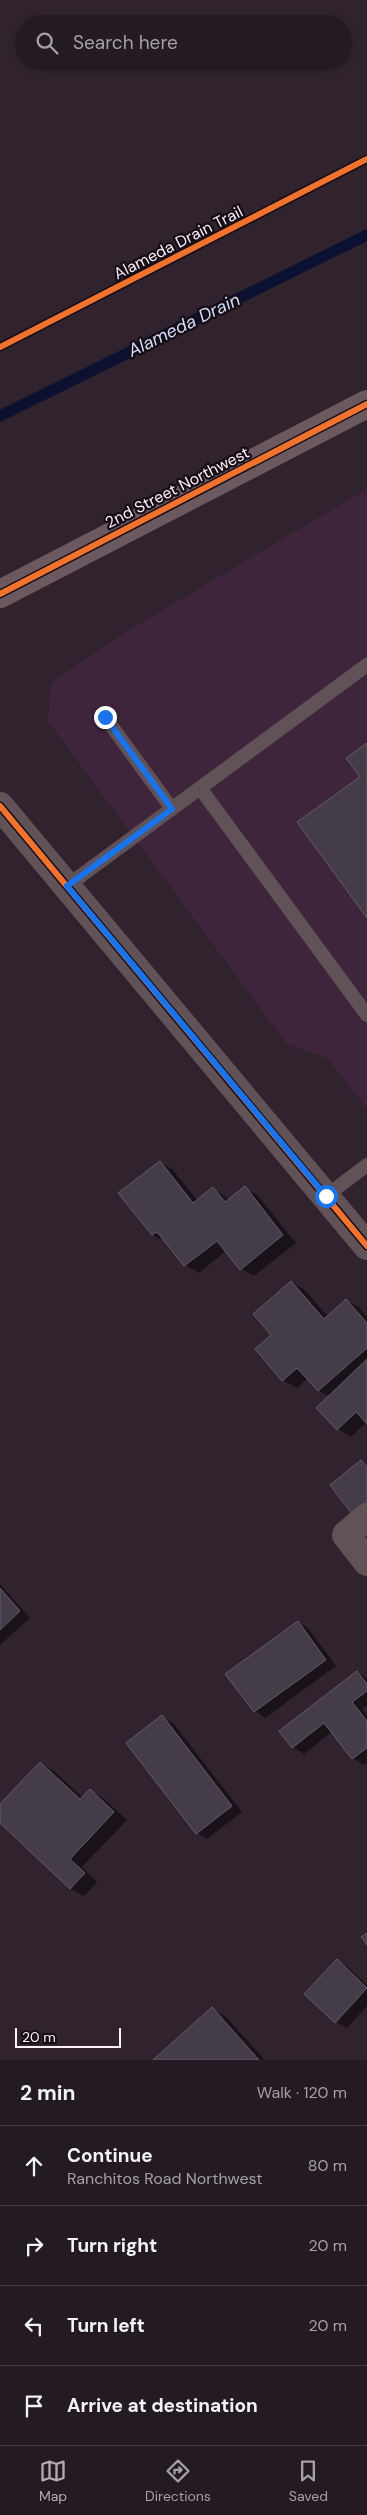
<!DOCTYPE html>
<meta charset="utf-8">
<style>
:root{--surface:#241a22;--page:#30272f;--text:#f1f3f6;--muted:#a3a1a5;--line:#413840;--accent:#b5a9b3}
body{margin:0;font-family:"DM Sans",sans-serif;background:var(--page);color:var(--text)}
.scale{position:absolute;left:15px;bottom:12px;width:106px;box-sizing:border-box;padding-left:5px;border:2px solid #fdf1fb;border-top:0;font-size:14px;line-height:18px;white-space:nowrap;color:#fdf1fb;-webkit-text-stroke:4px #160c15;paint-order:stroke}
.stop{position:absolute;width:15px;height:15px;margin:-11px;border:4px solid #1a73e8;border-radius:50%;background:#fff}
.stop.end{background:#1a73e8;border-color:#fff;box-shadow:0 1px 5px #0008}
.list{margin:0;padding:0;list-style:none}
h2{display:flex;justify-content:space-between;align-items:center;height:65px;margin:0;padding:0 20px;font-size:21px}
h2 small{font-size:16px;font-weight:400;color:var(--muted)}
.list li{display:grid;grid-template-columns:32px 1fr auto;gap:15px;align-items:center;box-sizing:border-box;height:80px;padding:0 20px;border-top:1px solid var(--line)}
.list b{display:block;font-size:19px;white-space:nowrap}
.list p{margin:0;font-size:16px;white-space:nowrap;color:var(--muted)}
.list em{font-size:16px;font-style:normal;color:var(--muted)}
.icon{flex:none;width:28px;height:28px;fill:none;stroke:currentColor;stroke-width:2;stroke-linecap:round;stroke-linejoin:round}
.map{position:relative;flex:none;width:367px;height:2060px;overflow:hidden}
.search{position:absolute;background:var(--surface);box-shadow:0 2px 8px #0003;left:15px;right:15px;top:15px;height:55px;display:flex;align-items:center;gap:12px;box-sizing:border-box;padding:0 18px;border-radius:28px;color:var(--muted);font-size:19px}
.sheet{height:385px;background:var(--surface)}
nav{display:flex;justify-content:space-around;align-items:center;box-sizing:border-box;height:70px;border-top:1px solid var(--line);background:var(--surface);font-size:14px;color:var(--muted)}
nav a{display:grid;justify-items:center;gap:2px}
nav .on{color:var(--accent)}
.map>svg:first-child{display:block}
.built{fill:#3f253b}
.shadow{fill:#0007}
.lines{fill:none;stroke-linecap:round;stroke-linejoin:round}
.stream{stroke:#0c1131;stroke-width:11}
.building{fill:#443c48;stroke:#645c67}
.service{stroke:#605257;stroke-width:14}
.minor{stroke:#605257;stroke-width:28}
.tertiary{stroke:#605257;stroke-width:28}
.primary{stroke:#6b595f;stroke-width:28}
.cycleway-casing{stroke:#160c15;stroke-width:9}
.cycleway{stroke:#ef722f;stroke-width:6}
.route{stroke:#1a73e8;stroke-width:6}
.labels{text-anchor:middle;stroke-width:4.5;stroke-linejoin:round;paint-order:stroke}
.street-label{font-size:16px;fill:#fdf1fb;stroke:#160c15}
.water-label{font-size:18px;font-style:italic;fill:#d3dcf8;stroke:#160c15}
</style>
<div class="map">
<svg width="367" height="2060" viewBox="0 0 367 2060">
<rect width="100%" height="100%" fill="#30232e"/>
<path class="built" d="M 367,489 L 367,1109 L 328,1059 L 286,1043 L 48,721 L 51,683 L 119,636 Z"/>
<path class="shadow" d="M 160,1162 L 173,1170 L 198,1201 L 213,1188 L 230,1200 L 245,1188 L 258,1196 L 296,1243 L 254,1276 L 241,1269 L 226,1251 L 199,1273 L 185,1265 L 167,1243 L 153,1235 L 120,1193 Z
M 292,1282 L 305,1290 L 328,1317 L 347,1301 L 360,1308 L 367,1317 L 367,1422 L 351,1437 L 338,1429 L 330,1397 L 318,1390 L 308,1378 L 297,1388 L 283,1380 L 273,1335 Z
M 0,1584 L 30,1618 L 0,1645 Z
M 298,1622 L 309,1629 L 336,1666 L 265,1718 L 255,1711 Z
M 357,1672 L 367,1678 L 367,1705 L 362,1709 L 367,1715 L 367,1762 L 364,1765 L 353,1758 L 332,1732 L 304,1754 L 293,1747 Z
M 163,1717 L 173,1723 L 242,1812 L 207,1839 L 197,1833 Z
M 40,1763 L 54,1771 L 83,1798 L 90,1790 L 103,1798 L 127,1820 L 82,1867 L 97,1882 L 84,1896 L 70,1888 L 0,1822 L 0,1806 Z
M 337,1960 L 348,1967 L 367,1985 L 367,2006 L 347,2028 L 336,2022 Z
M 212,2009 L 226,2017 L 265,2060 L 155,2060 Z"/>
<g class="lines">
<path class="stream" d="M 0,416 L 367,235"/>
</g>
<path class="building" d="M 367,743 L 367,918 L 297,822 L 360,777 L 346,758 Z
M 160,1161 L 193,1203 L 213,1187 L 225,1202 L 245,1186 L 283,1235 L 240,1270 L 217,1241 L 184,1266 L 157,1232 L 152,1235 L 118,1193 Z
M 291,1281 L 324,1319 L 346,1299 L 367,1323 L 367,1348 L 318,1391 L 297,1368 L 282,1381 L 255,1349 L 271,1335 L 253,1314 Z
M 367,1359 L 367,1424 L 356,1412 L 337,1430 L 316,1408 Z
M 361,1460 L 367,1467 L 367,1502 L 352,1514 L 330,1485 Z
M 0,1588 L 20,1611 L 0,1630 Z
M 298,1621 L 326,1660 L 254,1712 L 225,1674 Z
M 357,1671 L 367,1684 L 367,1691 L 352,1702 L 367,1721 L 367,1748 L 352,1759 L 324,1723 L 292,1748 L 279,1731 Z
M 162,1715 L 232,1806 L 196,1834 L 126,1743 Z
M 40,1762 L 80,1799 L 90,1789 L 114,1812 L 70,1859 L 85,1873 L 70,1889 L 0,1823 L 0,1804 Z
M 367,1933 L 367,1945 L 361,1937 Z
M 337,1959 L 367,1988 L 335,2023 L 304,1994 Z
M 212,2007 L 259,2060 L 153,2060 Z"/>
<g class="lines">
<path class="service" d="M 105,717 L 172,809
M 200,788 L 367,1015
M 67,886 L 367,665
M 326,1196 L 367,1165"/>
<path class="minor" d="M 367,1517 L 346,1535 L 367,1562"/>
<path class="tertiary" d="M 0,806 L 367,1246"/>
<path class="primary" d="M 0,594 L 367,404"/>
<defs>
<path id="cycleway" d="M 0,347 L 367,159
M 0,594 L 367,404
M 0,806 L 367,1246"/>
</defs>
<use href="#cycleway" class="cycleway-casing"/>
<use href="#cycleway" class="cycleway"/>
</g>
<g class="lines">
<path class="route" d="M 105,717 L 172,809 L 67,886 L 326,1196"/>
</g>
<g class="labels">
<g class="street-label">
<text transform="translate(178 242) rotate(-27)" y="6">Alameda Drain Trail</text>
<text transform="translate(177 487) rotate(-27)" y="6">2nd Street Northwest</text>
</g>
<g class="water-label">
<text transform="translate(184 325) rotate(-26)" y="6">Alameda Drain</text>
</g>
</g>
</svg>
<div class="scale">20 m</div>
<div class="stop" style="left:326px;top:1196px"></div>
<div class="stop end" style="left:105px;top:717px"></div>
<div class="search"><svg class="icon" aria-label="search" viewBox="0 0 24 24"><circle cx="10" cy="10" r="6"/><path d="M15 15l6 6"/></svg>Search here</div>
</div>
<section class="sheet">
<h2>2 min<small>Walk · 120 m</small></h2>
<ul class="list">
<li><svg class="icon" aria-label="ahead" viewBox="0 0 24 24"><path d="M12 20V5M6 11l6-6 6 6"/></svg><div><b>Continue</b><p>Ranchitos Road Northwest</p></div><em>80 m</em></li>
<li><svg class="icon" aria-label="right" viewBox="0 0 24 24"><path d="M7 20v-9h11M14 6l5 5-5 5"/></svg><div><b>Turn right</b></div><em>20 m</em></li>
<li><svg class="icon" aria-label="left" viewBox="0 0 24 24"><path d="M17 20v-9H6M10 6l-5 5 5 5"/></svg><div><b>Turn left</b></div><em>20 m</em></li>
<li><svg class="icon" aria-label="arrive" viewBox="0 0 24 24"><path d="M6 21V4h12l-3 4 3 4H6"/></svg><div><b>Arrive at destination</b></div></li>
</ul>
</section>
<nav>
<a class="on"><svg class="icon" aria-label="map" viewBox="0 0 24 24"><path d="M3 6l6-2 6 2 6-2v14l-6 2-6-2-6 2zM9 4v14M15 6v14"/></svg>Map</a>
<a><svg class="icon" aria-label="directions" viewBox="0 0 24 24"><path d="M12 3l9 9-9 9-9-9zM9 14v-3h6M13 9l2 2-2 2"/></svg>Directions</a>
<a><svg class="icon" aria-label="saved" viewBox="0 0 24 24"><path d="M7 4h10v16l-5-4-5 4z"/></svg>Saved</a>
</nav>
